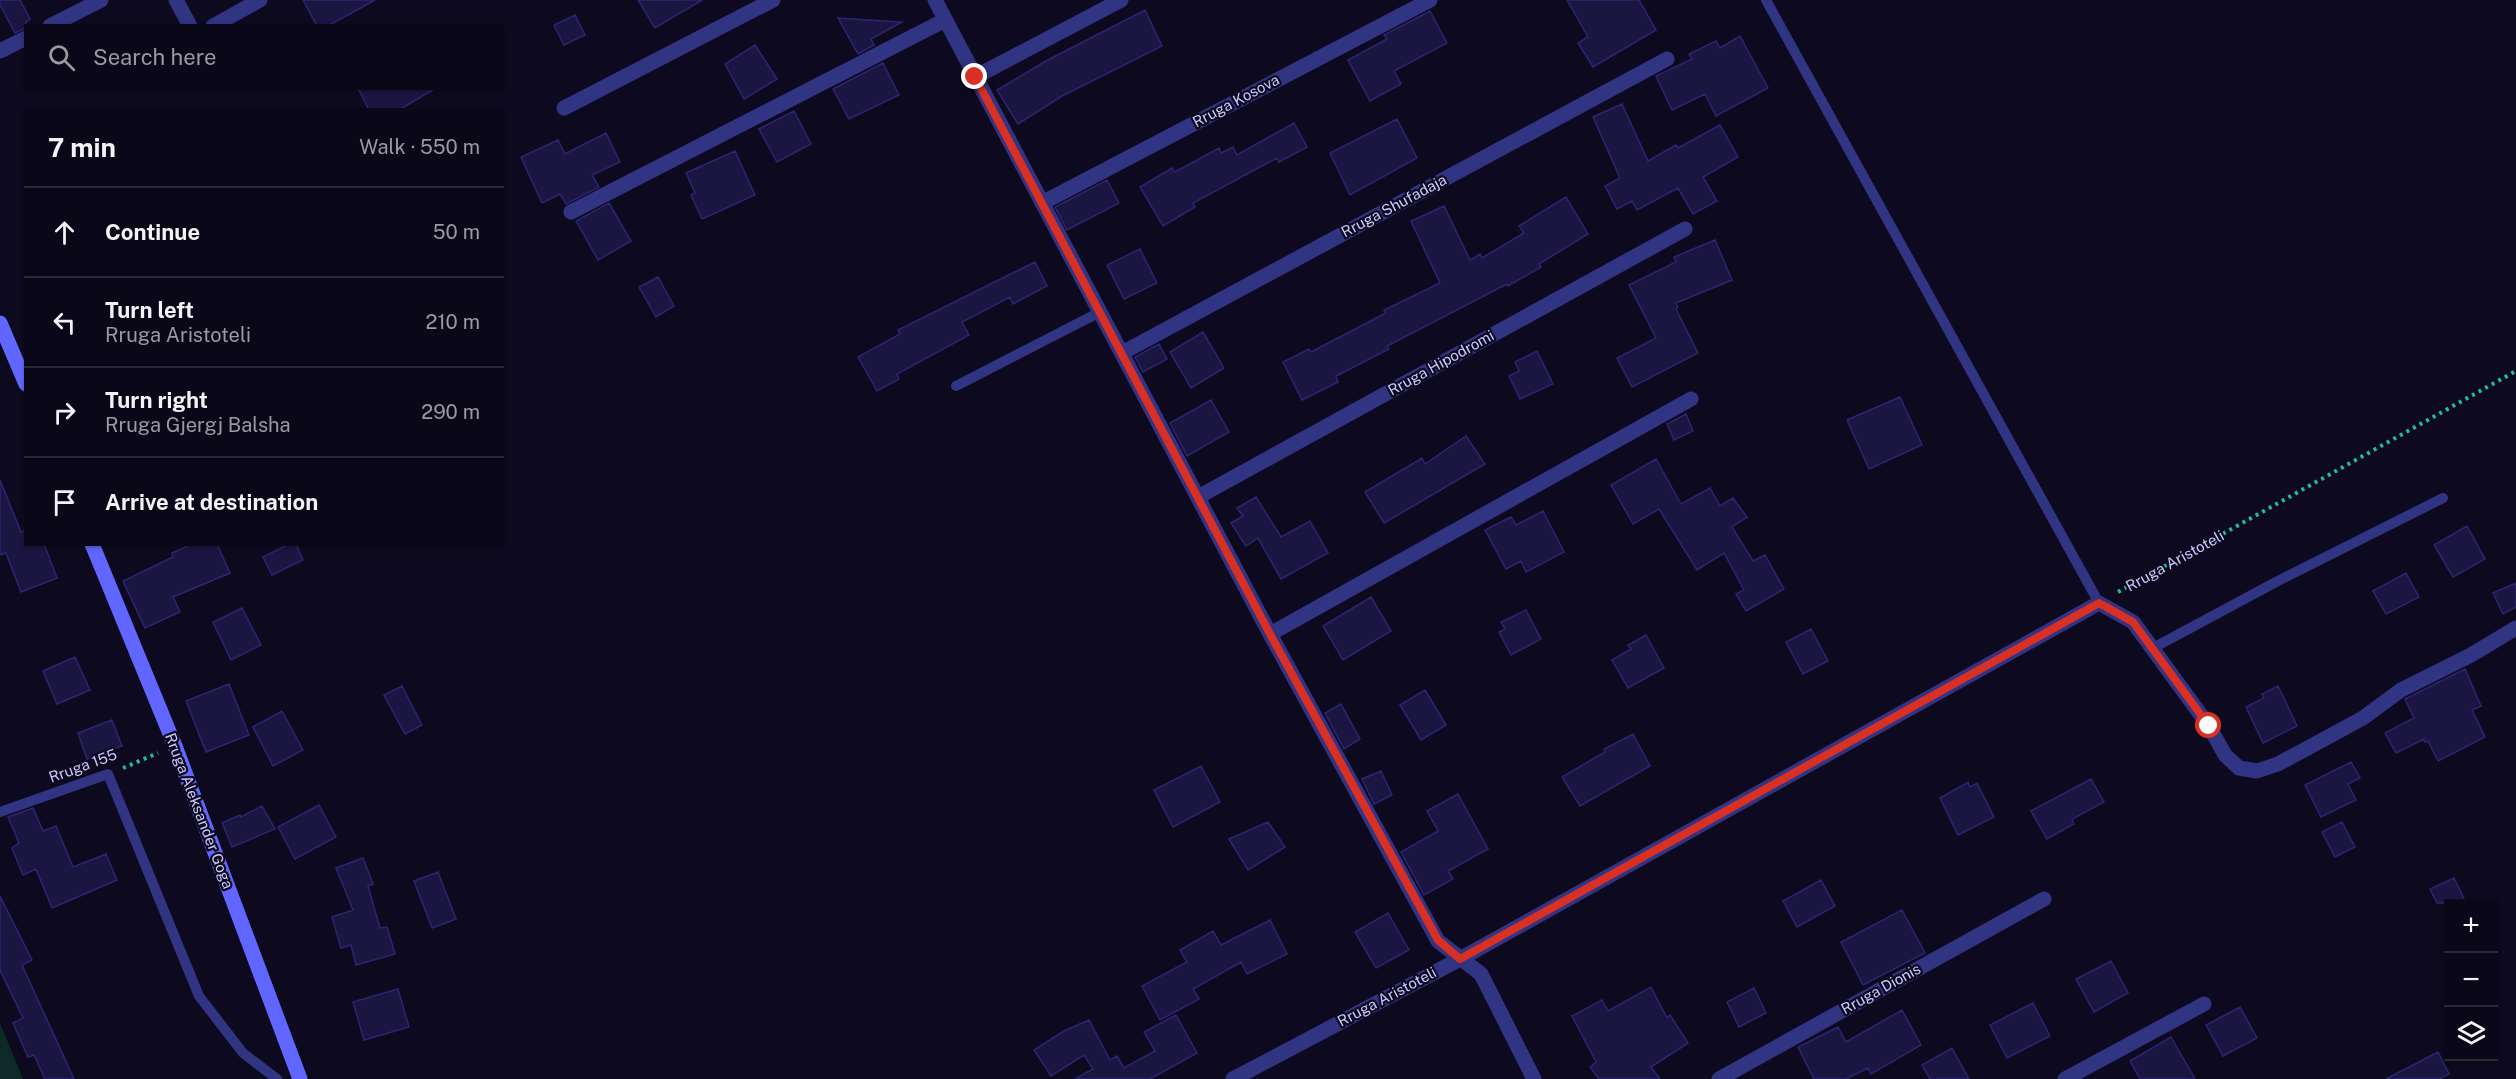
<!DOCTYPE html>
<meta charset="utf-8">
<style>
:root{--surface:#0a0818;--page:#131121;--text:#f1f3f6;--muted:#999aa2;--line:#2a2937}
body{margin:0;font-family:"Public Sans",sans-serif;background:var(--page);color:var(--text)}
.controls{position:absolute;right:18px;bottom:18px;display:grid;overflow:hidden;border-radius:0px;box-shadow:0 2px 4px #0004}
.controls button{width:54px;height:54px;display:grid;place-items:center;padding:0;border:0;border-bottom:2px solid var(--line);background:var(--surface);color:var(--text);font:30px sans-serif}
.stop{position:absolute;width:18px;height:18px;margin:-14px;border:4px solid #d93025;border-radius:50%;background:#fff}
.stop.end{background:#d93025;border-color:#fff;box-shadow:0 2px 6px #0008}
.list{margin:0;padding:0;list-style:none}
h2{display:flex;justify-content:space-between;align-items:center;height:78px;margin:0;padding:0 24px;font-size:26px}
h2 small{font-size:20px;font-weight:400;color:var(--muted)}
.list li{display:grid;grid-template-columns:39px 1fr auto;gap:18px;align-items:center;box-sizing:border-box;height:90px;padding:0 24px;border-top:2px solid var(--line)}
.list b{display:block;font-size:22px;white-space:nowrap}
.list p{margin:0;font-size:20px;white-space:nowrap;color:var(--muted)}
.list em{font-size:20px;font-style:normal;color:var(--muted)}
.icon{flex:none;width:33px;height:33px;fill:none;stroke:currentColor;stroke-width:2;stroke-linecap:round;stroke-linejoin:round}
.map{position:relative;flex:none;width:2516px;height:1079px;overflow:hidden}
.search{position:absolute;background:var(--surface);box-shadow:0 2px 4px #0004;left:24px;top:24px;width:480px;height:66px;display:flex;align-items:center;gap:15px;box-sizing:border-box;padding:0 21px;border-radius:0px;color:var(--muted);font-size:22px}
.panel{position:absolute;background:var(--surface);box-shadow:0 2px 4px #0004;left:24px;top:108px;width:480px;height:438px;border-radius:0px}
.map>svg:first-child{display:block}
.green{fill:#0d2a27}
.building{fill:#1b1542;stroke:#2e2471;stroke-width:1.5}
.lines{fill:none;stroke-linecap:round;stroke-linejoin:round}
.path{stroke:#22baa7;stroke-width:4;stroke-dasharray:3 4.5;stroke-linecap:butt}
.lane{stroke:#313383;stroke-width:10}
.street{stroke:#313383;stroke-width:15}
.secondary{stroke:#6066ff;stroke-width:15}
.route{stroke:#d93025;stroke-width:8}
.labels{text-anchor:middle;stroke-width:4.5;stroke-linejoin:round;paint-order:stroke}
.street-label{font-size:15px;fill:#ccc9ff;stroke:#0d0a20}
</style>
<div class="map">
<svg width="2516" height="1079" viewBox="0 0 2516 1079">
<rect width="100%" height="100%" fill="#0d0a20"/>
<path class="green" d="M 0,1023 L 23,1079 L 0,1079 Z"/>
<path class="building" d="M 0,0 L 20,0 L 30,19 L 26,22 L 26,28 L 15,33 L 0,5 Z
M 303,0 L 375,0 L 328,26 L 317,26 Z
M 638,0 L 702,0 L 655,28 Z
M 1567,0 L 1639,0 L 1656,30 L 1593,67 L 1578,43 L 1588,37 Z
M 1145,10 L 1162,46 L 1062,96 L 1018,124 L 997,90 L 1046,61 Z
M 1430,11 L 1447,43 L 1394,71 L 1401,84 L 1370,101 L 1348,60 L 1387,39 L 1384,35 Z
M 575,15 L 585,35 L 564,45 L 554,25 Z
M 838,18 L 902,22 L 871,39 L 874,45 L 858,54 Z
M 1740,36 L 1768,88 L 1716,116 L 1705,94 L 1672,110 L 1656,76 L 1692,59 L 1689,54 L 1716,41 L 1720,48 Z
M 755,45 L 777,79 L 744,99 L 725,64 Z
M 883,63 L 899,95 L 849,119 L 833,89 Z
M 358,88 L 436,88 L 399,110 L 369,110 Z
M 1622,104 L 1648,161 L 1676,145 L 1678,148 L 1720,125 L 1738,157 L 1703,177 L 1717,201 L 1693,214 L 1678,188 L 1637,210 L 1632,201 L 1617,209 L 1605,186 L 1620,178 L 1593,117 Z
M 794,111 L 811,144 L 777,162 L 759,129 Z
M 1397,119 L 1417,158 L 1350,195 L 1330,153 Z
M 1294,123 L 1307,147 L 1279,162 L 1277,158 L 1193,203 L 1195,207 L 1163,226 L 1140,187 L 1172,168 L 1175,172 L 1219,148 L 1221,153 L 1233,147 L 1237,155 Z
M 606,133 L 620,162 L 592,175 L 599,187 L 566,204 L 560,194 L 542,203 L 521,157 L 558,140 L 565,154 Z
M 735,151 L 755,195 L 702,219 L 691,195 L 695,193 L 686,173 Z
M 1107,180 L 1119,203 L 1067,230 L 1055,207 Z
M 1566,197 L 1588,234 L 1539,264 L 1541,267 L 1508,286 L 1507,284 L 1387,346 L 1389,349 L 1336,376 L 1338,382 L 1302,400 L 1283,362 L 1309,349 L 1311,352 L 1386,313 L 1384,310 L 1440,283 L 1411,221 L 1444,206 L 1470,260 L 1480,254 L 1482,258 L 1524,233 L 1519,226 Z
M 609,203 L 631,241 L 598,260 L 576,221 Z
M 1715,240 L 1732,280 L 1676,303 L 1678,307 L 1676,309 L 1698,353 L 1632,387 L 1617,358 L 1656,338 L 1629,285 L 1676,262 L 1674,257 Z
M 1140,249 L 1157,283 L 1124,299 L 1107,265 Z
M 1035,262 L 1047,286 L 1013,304 L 1010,297 L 962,322 L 969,335 L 897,374 L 899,379 L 877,391 L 858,357 L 900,334 L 898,330 Z
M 658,277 L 674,306 L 656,317 L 639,287 Z
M 1203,332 L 1224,368 L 1191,388 L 1170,352 Z
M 1159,344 L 1167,359 L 1143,372 L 1135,357 Z
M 1537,351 L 1553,384 L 1520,399 L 1509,376 L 1519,371 L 1515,362 Z
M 1900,397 L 1922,445 L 1869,469 L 1847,420 Z
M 1211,400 L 1229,432 L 1187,456 L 1170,423 Z
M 1686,414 L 1693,431 L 1674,440 L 1667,424 Z
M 1466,436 L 1485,464 L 1384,523 L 1365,492 L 1422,458 L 1425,464 Z
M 1656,459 L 1681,504 L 1710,488 L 1720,506 L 1733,498 L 1747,517 L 1732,527 L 1753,561 L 1765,555 L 1784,589 L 1746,611 L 1736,594 L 1744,590 L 1724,553 L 1697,570 L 1659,509 L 1633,524 L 1611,485 Z
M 0,480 L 21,532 L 26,530 L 26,544 L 44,544 L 57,578 L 21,592 L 6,553 L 0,555 Z
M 1256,497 L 1281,537 L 1310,521 L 1328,553 L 1281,579 L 1258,538 L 1246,546 L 1231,523 L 1243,516 L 1237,508 Z
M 1543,511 L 1564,552 L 1526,572 L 1521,561 L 1506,569 L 1485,530 L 1511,517 L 1516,525 Z
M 2467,526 L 2485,559 L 2453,577 L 2434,545 Z
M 192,544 L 217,544 L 230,573 L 173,597 L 180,612 L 145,628 L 123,581 L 173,557 L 172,553 Z
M 289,544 L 296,544 L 303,560 L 272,575 L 263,557 Z
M 2406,573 L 2419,597 L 2386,614 L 2373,591 Z
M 2516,583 L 2516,607 L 2503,614 L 2493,593 Z
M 1371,597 L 1391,631 L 1343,660 L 1323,626 Z
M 242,608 L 261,645 L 231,660 L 213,622 Z
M 1526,610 L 1541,639 L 1511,655 L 1499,632 L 1505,629 L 1501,622 Z
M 1811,629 L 1828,661 L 1803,674 L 1786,642 Z
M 1646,635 L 1664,668 L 1628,688 L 1612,660 L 1631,649 L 1628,645 Z
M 75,657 L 90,690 L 57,704 L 43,671 Z
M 2465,669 L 2481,706 L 2472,710 L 2485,737 L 2438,761 L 2428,741 L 2425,742 L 2424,739 L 2396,753 L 2385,733 L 2414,718 L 2405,699 Z
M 229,684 L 249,735 L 206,752 L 186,701 Z
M 402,686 L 422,725 L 405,734 L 384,695 Z
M 2278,686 L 2297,726 L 2263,743 L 2246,707 L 2264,698 L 2262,694 Z
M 1425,690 L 1446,725 L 1421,740 L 1400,705 Z
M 1341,704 L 1360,739 L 1344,749 L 1325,713 Z
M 282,711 L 303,750 L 273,766 L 253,727 Z
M 112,720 L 122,746 L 87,759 L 78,733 Z
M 1633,734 L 1650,766 L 1580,806 L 1562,777 L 1605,752 L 1604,749 Z
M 2351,762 L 2360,778 L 2348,784 L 2356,800 L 2321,817 L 2305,785 Z
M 1201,766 L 1220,802 L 1173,827 L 1154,790 Z
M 1381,771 L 1392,795 L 1374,804 L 1362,779 Z
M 2091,779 L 2104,802 L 2072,819 L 2074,824 L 2047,839 L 2031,811 Z
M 1968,782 L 1970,787 L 1977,783 L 1994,817 L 1958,835 L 1940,798 Z
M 1458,794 L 1488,849 L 1448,871 L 1453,879 L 1424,895 L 1401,852 L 1438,831 L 1427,811 Z
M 319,805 L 336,837 L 295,859 L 278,827 Z
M 262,806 L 275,829 L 232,847 L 222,823 L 240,815 L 241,817 Z
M 33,808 L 43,831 L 56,826 L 73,867 L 106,854 L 117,880 L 52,908 L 36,869 L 23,875 L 12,848 L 19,843 L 8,817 Z
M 1268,822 L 1285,847 L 1248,870 L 1229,839 Z
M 2342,822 L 2355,847 L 2335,857 L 2322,832 Z
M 363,858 L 373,884 L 368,886 L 380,928 L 387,927 L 395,954 L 356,965 L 351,945 L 341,948 L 332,917 L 353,910 L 336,868 Z
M 438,872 L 456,919 L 432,928 L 414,881 Z
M 2454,878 L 2466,903 L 2437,903 L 2430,889 Z
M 1821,880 L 1835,906 L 1797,927 L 1783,901 Z
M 0,896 L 32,960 L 22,965 L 74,1079 L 45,1079 L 34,1055 L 28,1057 L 13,1023 L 23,1018 L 0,970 Z
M 1902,910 L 1925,953 L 1863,985 L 1841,942 Z
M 1388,913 L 1409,950 L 1376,968 L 1355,932 Z
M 1270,920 L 1287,954 L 1247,974 L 1241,962 L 1193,989 L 1199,999 L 1160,1020 L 1142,986 L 1187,962 L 1180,950 L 1213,931 L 1221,945 Z
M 2111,961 L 2128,993 L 2094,1012 L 2076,979 Z
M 1651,987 L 1667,1018 L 1670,1015 L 1688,1043 L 1651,1067 L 1660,1079 L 1599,1079 L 1590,1067 L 1596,1062 L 1572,1016 L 1602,1000 L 1608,1011 Z
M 1754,988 L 1766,1013 L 1739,1027 L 1727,1002 Z
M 398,989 L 409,1027 L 364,1040 L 353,1002 Z
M 2033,1003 L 2050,1036 L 2007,1058 L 1990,1025 Z
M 2240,1007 L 2257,1038 L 2223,1056 L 2206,1025 Z
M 1902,1010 L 1921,1045 L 1871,1074 L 1868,1068 L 1846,1079 L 1814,1079 L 1798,1047 L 1838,1027 L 1846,1042 Z
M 1176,1015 L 1197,1053 L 1150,1079 L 1075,1079 L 1093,1069 L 1084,1055 L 1051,1076 L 1034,1050 L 1064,1031 L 1089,1020 L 1110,1060 L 1117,1056 L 1124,1068 L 1155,1051 L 1144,1032 Z
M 2171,1037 L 2195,1079 L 2140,1079 L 2130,1061 Z
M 1952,1048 L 1969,1079 L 1930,1079 L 1922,1065 Z
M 2438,1052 L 2449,1074 L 2439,1079 L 2386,1079 Z"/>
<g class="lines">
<path class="path" d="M 2118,592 L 2516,371
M 123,768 L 158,753"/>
<path class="lane" d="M 1766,0 L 2099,603
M 956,386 L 1100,312
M 2153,648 L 2276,582 L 2443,498
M 0,812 L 108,774 L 199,996 L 243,1053 L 277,1079"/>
<path class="street" d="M 176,0 L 190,26
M 935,0 L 1270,634 L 1438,941 L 1481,974 L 1534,1079
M 50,26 L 101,0
M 213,26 L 260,0
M 0,51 L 26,38
M 975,77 L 1121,0
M 564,108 L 773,0
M 1042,203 L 1430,0
M 571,212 L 945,20
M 1122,353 L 1667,59
M 1198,497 L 1685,229
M 1270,634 L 1691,399
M 1233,1079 L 1460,959 L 2099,603 L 2133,622 L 2209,726 L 2225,755 L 2239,768 L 2257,771 L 2278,764 L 2363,718 L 2401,690 L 2471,655 L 2516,628
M 1719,1079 L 2044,899
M 2065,1079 L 2204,1004"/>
<path class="secondary" d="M 0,323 L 26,384
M 92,544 L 175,746 L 300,1079"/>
</g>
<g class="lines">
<path class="route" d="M 975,77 L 1270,634 L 1438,940 L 1460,959 L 2099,603 L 2133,622 L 2209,726"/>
</g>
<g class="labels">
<g class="street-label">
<text transform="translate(1236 101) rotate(-28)" y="5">Rruga Kosova</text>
<text transform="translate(1394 206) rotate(-28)" y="5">Rruga Shufadaja</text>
<text transform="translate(1441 363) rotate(-29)" y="5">Rruga Hipodromi</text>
<text transform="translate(2175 561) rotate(-29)" y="5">Rruga Aristoteli</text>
<text transform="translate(83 766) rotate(-20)" y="5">Rruga 155</text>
<text transform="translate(199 811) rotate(69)" y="5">Rruga Aleksander Goga</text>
<text transform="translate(1881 989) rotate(-29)" y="5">Rruga Dionis</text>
<text transform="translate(1387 997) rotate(-28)" y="5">Rruga Aristoteli</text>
</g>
</g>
</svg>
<div class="controls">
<button>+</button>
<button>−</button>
<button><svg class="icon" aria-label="layers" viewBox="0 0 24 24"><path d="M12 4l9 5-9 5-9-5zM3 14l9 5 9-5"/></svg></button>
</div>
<div class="stop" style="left:2209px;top:726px"></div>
<div class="stop end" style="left:975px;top:77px"></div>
<div class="search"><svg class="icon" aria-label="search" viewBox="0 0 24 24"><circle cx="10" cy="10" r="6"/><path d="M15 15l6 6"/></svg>Search here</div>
<section class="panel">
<h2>7 min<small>Walk · 550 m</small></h2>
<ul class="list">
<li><svg class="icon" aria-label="ahead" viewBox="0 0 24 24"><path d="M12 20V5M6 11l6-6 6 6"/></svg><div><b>Continue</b></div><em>50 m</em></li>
<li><svg class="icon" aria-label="left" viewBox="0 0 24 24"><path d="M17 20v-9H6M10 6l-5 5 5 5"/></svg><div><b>Turn left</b><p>Rruga Aristoteli</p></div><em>210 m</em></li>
<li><svg class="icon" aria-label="right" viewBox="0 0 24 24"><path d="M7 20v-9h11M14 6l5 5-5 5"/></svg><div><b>Turn right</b><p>Rruga Gjergj Balsha</p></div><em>290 m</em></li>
<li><svg class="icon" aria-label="arrive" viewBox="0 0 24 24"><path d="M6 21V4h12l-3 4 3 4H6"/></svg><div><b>Arrive at destination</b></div></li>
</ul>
</section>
</div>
